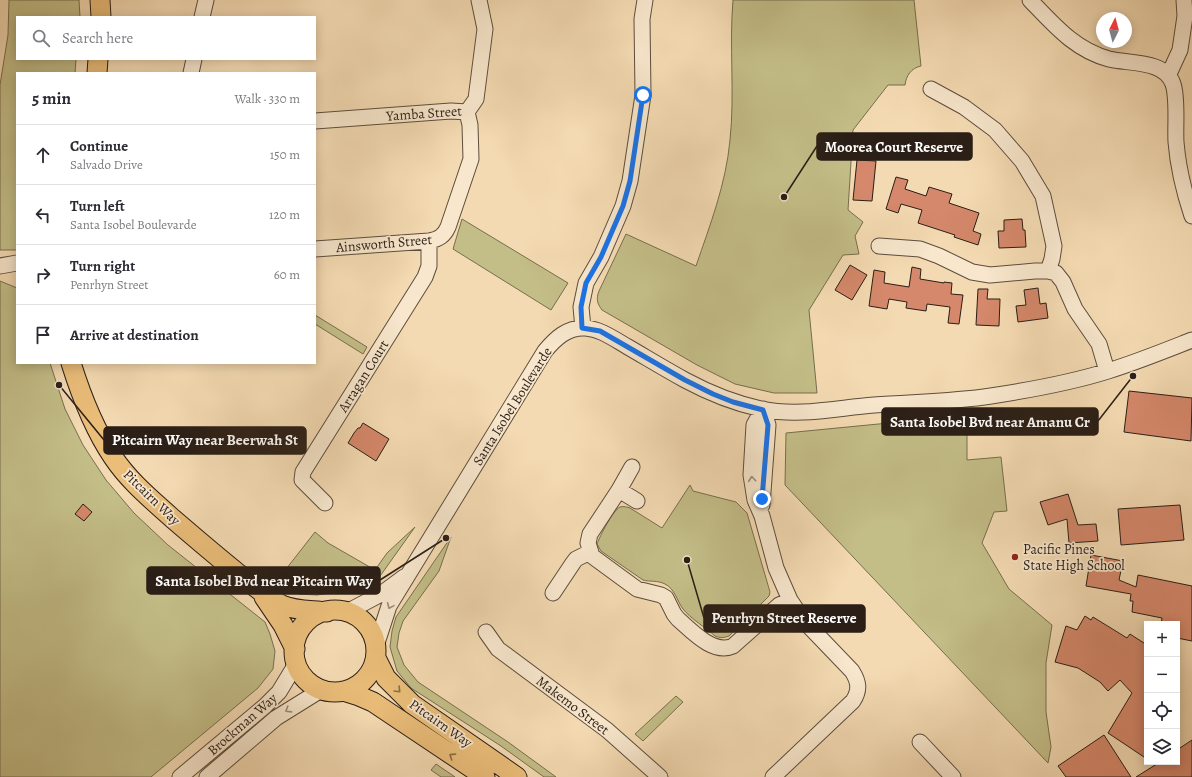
<!DOCTYPE html>
<meta charset="utf-8">
<style>
:root{--surface:#fff;--page:#f2f2f3;--text:#2b2b33;--muted:#7c7c81;--line:#e1e1e2}
body{margin:0;font-family:Alegreya,serif;background:var(--page);color:var(--text)}
.controls{position:absolute;right:12px;bottom:12px;display:grid;overflow:hidden;border-radius:0px;box-shadow:0 2px 10px #0003}
.controls button{width:36px;height:36px;display:grid;place-items:center;padding:0;border:0;border-bottom:1px solid var(--line);background:var(--surface);color:var(--text);font:20px sans-serif}
.compass{position:absolute;left:1096px;top:12px;width:36px;height:36px;border-radius:50%;background:var(--surface);box-shadow:0 2px 10px #0003;rotate:6deg}
.stop{position:absolute;width:12px;height:12px;margin:-9px;border:3px solid #1a73e8;border-radius:50%;background:#fff}
.stop.end{background:#1a73e8;border-color:#fff;box-shadow:0 1px 4px #0008}
.list{margin:0;padding:0;list-style:none}
h2{display:flex;justify-content:space-between;align-items:center;height:52px;margin:0;padding:0 16px;font-size:17px}
h2 small{font-size:13px;font-weight:400;color:var(--muted)}
.list li{display:grid;grid-template-columns:26px 1fr auto;gap:12px;align-items:center;box-sizing:border-box;height:60px;padding:0 16px;border-top:1px solid var(--line)}
.list b{display:block;font-size:15px;white-space:nowrap}
.list p{margin:0;font-size:13px;white-space:nowrap;color:var(--muted)}
.list em{font-size:13px;font-style:normal;color:var(--muted)}
.icon{flex:none;width:22px;height:22px;fill:none;stroke:currentColor;stroke-width:2;stroke-linecap:round;stroke-linejoin:round}
.map{position:relative;flex:none;width:1192px;height:777px;overflow:hidden}
.search{position:absolute;background:var(--surface);box-shadow:0 2px 10px #0003;left:16px;top:16px;width:300px;height:44px;display:flex;align-items:center;gap:10px;box-sizing:border-box;padding:0 14px;border-radius:0px;color:var(--muted);font-size:15px}
.panel{position:absolute;background:var(--surface);box-shadow:0 2px 10px #0003;left:16px;top:72px;width:300px;height:292px;border-radius:0px}
.map>svg:first-child{display:block}
.green{fill:#c3bd87;stroke:#766e4e}
.building{fill:#d5886b;stroke:#2a1e16}
.lines{fill:none;stroke-linecap:round;stroke-linejoin:round}
.minor-casing{stroke:#5c4d3d;stroke-width:17}
.major-casing{stroke:#2a1e16;stroke-width:21}
.minor{stroke:#f8e7cd;stroke-width:15}
.major{stroke:#eabd79;stroke-width:19}
.oneway{stroke:#9b8d7b}
.oneway2{stroke:#8a6e48}
.route{stroke:#1a73e8;stroke-width:5}
.poi-dot{fill:#8f2418;stroke:#f8e7cd;stroke-width:1.5}
.labels{text-anchor:middle;stroke-width:3.5;stroke-linejoin:round;paint-order:stroke}
.street-label{font-size:14px;fill:#2a1e16;stroke:#f8e7cd}
.poi-label{font-size:14px;fill:#2a1e16;stroke:#f8e7cd;text-anchor:start}
.leader{fill:none;stroke:#2a1e16;stroke-width:1.5}
.callout-dot{fill:#2a1e16;stroke:#f8e7cd;stroke-width:1.5}
.callout{fill:#2a1e16;stroke:#2a1e16;stroke-width:1.5}
.callout-label{font-size:15px;text-anchor:middle;font-weight:bold;fill:#fff}
</style>
<div class="map">
<svg width="1192" height="777" viewBox="0 0 1192 777">
<rect width="100%" height="100%" fill="#f4dab2"/>
<filter id="stains"><feTurbulence type="fractalNoise" baseFrequency=".005" numOctaves="4"/><feColorMatrix values="0 0 0 0 .2 0 0 0 0 .09 0 0 0 0 .02 0 0 0 .5 -.17"/></filter>
<radialGradient id="worn" r=".72"><stop offset=".6" stop-color="#630" stop-opacity="0"/><stop offset="1" stop-color="#630" stop-opacity=".3"/></radialGradient>
<path class="green" d="M 9,0 L 79,0 L 80,17 L 17,17 L 17,59 L 76,59 L 75,73 L 17,73 L 17,250 L 0,250 L 0,85 L 8,35 Z
M 733,0 L 914,0 L 921,66 C 911,68 906,76 905,85 L 888,85 L 853,130 L 848,210 L 863,222 L 855,236 L 859,254 L 843,255 L 809,310 L 817,393 L 774,393 L 735,384 L 697,365 L 602,310 C 597,303 596,299 599,291 L 626,234 L 696,266 C 710,225 726,184 730,140 C 735,93 729,47 733,0 Z
M 462,219 L 568,283 L 551,310 L 453,249 Z
M 0,281 L 17,288 L 17,363 L 50,363 L 65,409 L 83,445 L 106,480 L 134,513 L 168,545 L 265,622 L 270,634 L 275,651 L 273,669 L 258,688 L 151,777 L 0,777 Z
M 315,315 L 367,347 L 363,354 L 315,324 Z
M 1004,421 L 1007,428 L 967,432 L 967,460 L 1001,457 L 1007,511 L 994,512 L 982,543 L 1009,589 L 1052,625 L 1046,663 L 1046,712 L 1051,747 L 1048,763 L 785,485 L 786,433 L 899,422 L 905,427 L 913,430 Z
M 690,485 L 693,491 L 736,502 L 747,513 L 770,592 L 769,596 L 729,636 C 724,638 720,638 715,636 C 706,628 690,618 683,609 C 677,601 675,589 665,584 C 657,580 650,582 643,580 L 601,551 L 597,544 C 600,536 613,510 620,507 C 624,506 627,507 630,508 L 662,528 Z
M 415,527 L 378,579 L 358,589 L 317,595 L 298,594 L 283,573 L 315,532 L 328,543 L 375,570 L 387,553 Z
M 451,537 L 439,571 L 403,621 L 399,633 L 397,647 L 404,665 L 418,682 L 508,742 L 556,777 L 544,777 L 501,746 L 411,688 L 397,671 L 390,647 L 392,631 L 396,617 Z
M 676,696 L 683,702 L 643,741 L 635,734 Z
M 436,764 L 455,777 L 441,777 L 431,770 Z"/>
<path class="building" d="M 857,160 L 876,161 L 872,201 L 853,200 Z
M 896,177 L 908,180 L 905,189 L 926,196 L 929,187 L 952,194 L 949,203 L 979,213 L 973,231 L 981,234 L 978,245 L 954,237 L 955,235 L 918,223 L 922,210 L 901,204 L 898,213 L 886,209 Z
M 1022,219 L 1023,230 L 1025,230 L 1026,247 L 999,248 L 998,231 L 1004,231 L 1004,220 Z
M 850,265 L 867,275 L 852,300 L 835,290 Z
M 912,267 L 921,269 L 920,279 L 944,283 L 944,282 L 952,283 L 951,294 L 963,295 L 959,324 L 948,323 L 950,307 L 927,304 L 926,311 L 906,308 L 907,302 L 889,299 L 887,309 L 869,306 L 874,270 L 885,272 L 884,283 L 909,287 Z
M 1038,288 L 1040,304 L 1046,303 L 1048,318 L 1018,322 L 1016,306 L 1026,305 L 1024,290 Z
M 978,289 L 988,289 L 987,299 L 1000,299 L 999,326 L 976,325 Z
M 1129,391 L 1192,398 L 1191,441 L 1124,432 Z
M 363,423 L 389,439 L 376,461 L 348,443 L 354,433 L 358,428 L 360,428 Z
M 1068,494 L 1078,525 L 1096,524 L 1098,541 L 1069,543 L 1067,519 L 1048,525 L 1040,502 Z
M 83,504 L 92,512 L 84,521 L 75,514 Z
M 1180,505 L 1184,540 L 1121,545 L 1118,509 Z
M 1091,555 L 1123,561 L 1119,580 L 1136,587 L 1138,575 L 1192,586 L 1192,641 L 1177,638 L 1177,624 L 1161,624 L 1162,618 L 1132,612 L 1133,601 L 1130,601 L 1131,594 L 1086,586 Z
M 1085,616 L 1091,620 L 1093,617 L 1127,638 L 1130,634 L 1147,645 L 1147,759 L 1108,733 L 1132,693 L 1120,680 L 1108,691 L 1100,682 L 1078,668 L 1055,662 L 1066,626 L 1077,630 Z
M 1104,735 L 1131,777 L 1066,777 L 1058,766 Z
M 1192,740 L 1192,777 L 1136,777 L 1160,762 L 1177,762 L 1177,750 Z"/>
<g class="lines">
<defs>
<path id="minor" d="M 1030,0 C 1054,25 1075,50 1109,59 C 1130,64 1165,60 1173,84 C 1178,98 1175,127 1176,142 C 1178,167 1184,192 1192,216
M 202,17 L 206,0
M 191,73 L 194,59
M 1169,74 L 1180,50 L 1185,16 L 1184,0
M 931,89 L 964,107 L 995,130 L 1022,161 L 1043,196 L 1054,246 L 1052,259 L 1048,271
M 467,112 L 476,99 L 485,29 L 479,0
M 315,121 L 451,111 L 467,112
M 879,246 L 920,249 L 939,256 L 972,272 L 990,275 L 1035,271 L 1048,271 L 1056,273 L 1063,282 L 1075,309 L 1099,344 L 1107,371
M 315,249 L 429,241 C 439,239 444,236 448,227 L 471,159 L 470,125 L 467,112
M 0,266 L 17,263
M 583,328 L 581,307 L 586,283 L 601,257 L 623,206 L 630,181 L 643,95 L 642,19 L 645,0
M 763,409 L 754,425 L 751,475 L 755,500 L 762,516 L 776,568 L 790,600 L 804,621 L 852,671 C 859,682 860,690 853,701 L 773,777
M 619,490 L 632,467
M 637,501 L 619,490 L 590,534 L 588,543 L 592,556 L 637,589 L 661,595 L 666,598 L 674,614 L 678,619 C 692,631 713,655 733,646 L 779,605 L 790,600
M 325,503 L 302,480 L 303,472 L 425,277 L 429,266 L 429,241
M 762,505 L 768,425 L 763,409
M 553,593 L 573,563 L 576,559 L 590,552
M 347,612 L 381,594 L 404,577
M 486,632 L 498,649 L 607,730 L 660,777
M 376,646 L 389,606 L 545,351 C 555,339 567,327 585,328 C 601,329 614,339 628,347 C 647,358 665,369 685,380 C 709,393 734,403 761,409 C 799,417 836,408 874,405 C 913,402 952,402 991,396 C 1030,390 1070,383 1108,371 C 1137,362 1164,351 1192,340
M 920,742 L 953,777
M 180,777 L 265,706 L 279,692 L 296,664
M 207,777 L 276,718 L 321,690"/>
<path id="major" d="M 100,0 L 101,17
M 97,73 L 98,59
M 71,363 C 81,395 94,429 113,457 C 129,481 151,499 172,518 C 193,536 214,554 235,571 C 248,581 267,598 282,605 C 295,611 313,610 327,612
M 264,597 L 283,625 L 295,649
M294 651a41 41 0 1 1 82 0a41 41 0 1 1-82 0Z
M 376,658 L 386,678 L 412,704 L 517,777
M 343,691 L 359,696 L 373,702 L 485,777"/>
</defs>
<use href="#minor" class="minor-casing"/>
<use href="#major" class="major-casing"/>
<use href="#minor" class="minor"/>
<use href="#major" class="major"/>
</g>
<defs><path id="oneway-chevron" d="M-2-3.5L2.5 0L-2 3.5" fill="none" stroke-width="1.6" stroke-linecap="round" stroke-linejoin="round"/></defs>
<g class="oneway">
<use href="#oneway-chevron" transform="translate(752 479) rotate(-95)"/>
<use href="#oneway-chevron" transform="translate(390 606) rotate(114)"/>
<use href="#oneway-chevron" transform="translate(288 710) rotate(148)"/>
</g>
<g class="oneway2">
<use href="#oneway-chevron" transform="translate(398 690) rotate(46)"/>
<use href="#oneway-chevron" transform="translate(452 756) rotate(-147)"/>
</g>
<g class="lines">
<path class="route" d="M 643,95 L 630,181 L 623,206 L 601,257 L 586,283 L 581,307 L 582,328 L 600,331 L 685,380 L 713,394 L 733,402 L 763,410 L 768,425 L 762,499"/>
</g>
<circle class="poi-dot" cx="1015" cy="557" r="4"/>
<g class="labels">
<g class="street-label">
<text transform="translate(424 113) rotate(-4)" y="5">Yamba Street</text>
<text transform="translate(384 243) rotate(-5)" y="5">Ainsworth Street</text>
<text transform="translate(363 376) rotate(-58)" y="5">Arragan Court</text>
<text transform="translate(512 406) rotate(-58)" y="5">Santa Isobel Boulevarde</text>
<text transform="translate(152 497) rotate(44)" y="5">Pitcairn Way</text>
<text transform="translate(573 705) rotate(37)" y="5">Makemo Street</text>
<text transform="translate(441 723) rotate(35)" y="5">Pitcairn Way</text>
<text transform="translate(242 724) rotate(-41)" y="5">Brockman Way</text>
</g>
<g class="poi-label">
<text x="1023" y="554">Pacific Pines<tspan x="1023" dy="16">State High School</tspan></text>
</g>
</g>
<path class="leader" d="M784 197L817 146M1133 376L1098 421M59 385L104 440M446 538L380 580M687 560L704 618"/>
<g class="callout-dot">
<circle cx="784" cy="197" r="4"/>
<circle cx="1133" cy="376" r="4"/>
<circle cx="59" cy="385" r="4"/>
<circle cx="446" cy="538" r="4"/>
<circle cx="687" cy="560" r="4"/>
</g>
<g class="callout">
<rect x="817" y="133" width="155" height="27" rx="4"/>
<rect x="882" y="408" width="216" height="27" rx="4"/>
<rect x="104" y="427" width="202" height="27" rx="4"/>
<rect x="147" y="567" width="233" height="27" rx="4"/>
<rect x="704" y="605" width="161" height="27" rx="4"/>
</g>
<g class="callout-label">
<text x="894" y="152">Moorea Court Reserve</text>
<text x="990" y="427">Santa Isobel Bvd near Amanu Cr</text>
<text x="205" y="445">Pitcairn Way near Beerwah St</text>
<text x="264" y="586">Santa Isobel Bvd near Pitcairn Way</text>
<text x="784" y="623">Penrhyn Street Reserve</text>
</g>
<rect width="100%" height="100%" filter="url(#stains)"/>
<rect width="100%" height="100%" fill="url(#worn)"/>
</svg>
<div class="controls">
<button>+</button>
<button>−</button>
<button><svg class="icon" aria-label="locate" viewBox="0 0 24 24"><circle cx="12" cy="12" r="6"/><path d="M12 2v4M12 18v4M2 12h4M18 12h4"/></svg></button>
<button><svg class="icon" aria-label="layers" viewBox="0 0 24 24"><path d="M12 4l9 5-9 5-9-5zM3 14l9 5 9-5"/></svg></button>
</div>
<svg class="compass" viewBox="-18 -18 36 36"><path d="M0-13l5 13h-10z" fill="#e53935"/><path d="M0 13l5-13h-10z" fill="#7c7c81"/></svg>
<div class="stop" style="left:643px;top:95px"></div>
<div class="stop end" style="left:762px;top:499px"></div>
<div class="search"><svg class="icon" aria-label="search" viewBox="0 0 24 24"><circle cx="10" cy="10" r="6"/><path d="M15 15l6 6"/></svg>Search here</div>
<section class="panel">
<h2>5 min<small>Walk · 330 m</small></h2>
<ul class="list">
<li><svg class="icon" aria-label="ahead" viewBox="0 0 24 24"><path d="M12 20V5M6 11l6-6 6 6"/></svg><div><b>Continue</b><p>Salvado Drive</p></div><em>150 m</em></li>
<li><svg class="icon" aria-label="left" viewBox="0 0 24 24"><path d="M17 20v-9H6M10 6l-5 5 5 5"/></svg><div><b>Turn left</b><p>Santa Isobel Boulevarde</p></div><em>120 m</em></li>
<li><svg class="icon" aria-label="right" viewBox="0 0 24 24"><path d="M7 20v-9h11M14 6l5 5-5 5"/></svg><div><b>Turn right</b><p>Penrhyn Street</p></div><em>60 m</em></li>
<li><svg class="icon" aria-label="arrive" viewBox="0 0 24 24"><path d="M6 21V4h12l-3 4 3 4H6"/></svg><div><b>Arrive at destination</b></div></li>
</ul>
</section>
</div>
